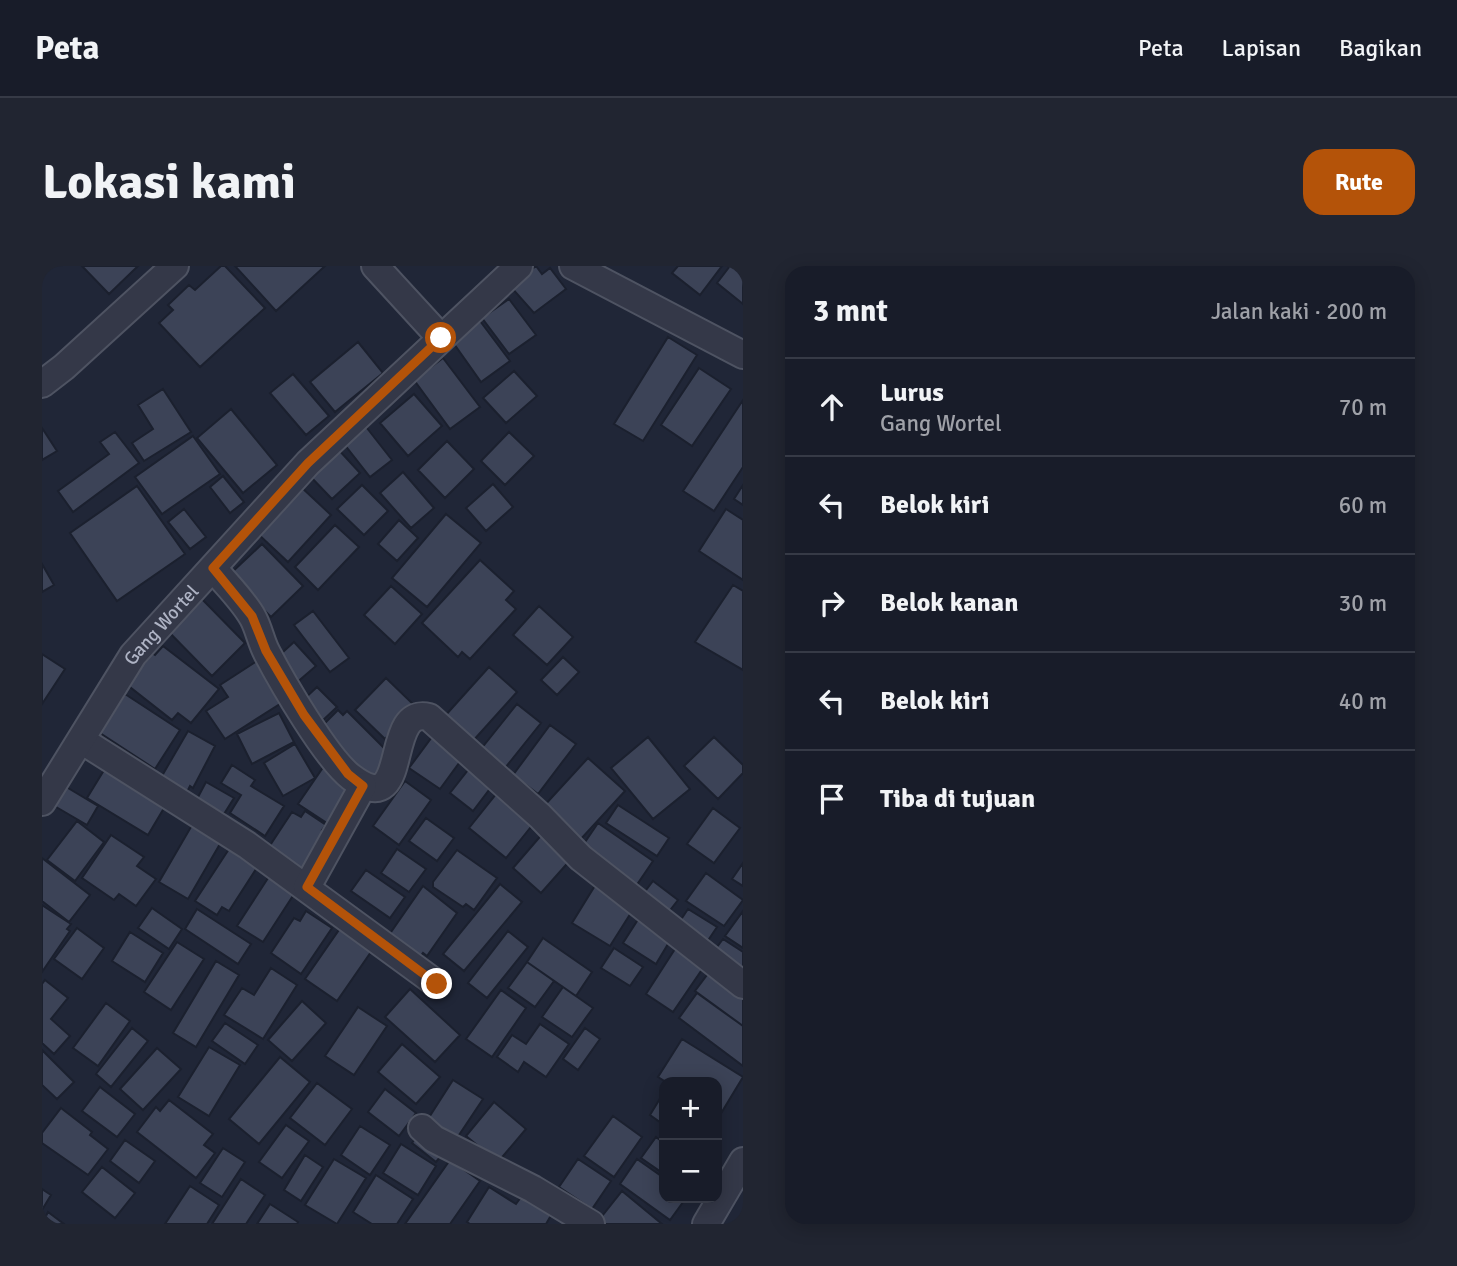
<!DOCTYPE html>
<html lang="id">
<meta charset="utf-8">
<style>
:root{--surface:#181c29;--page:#212531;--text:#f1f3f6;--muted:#9fa1a8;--line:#363a46;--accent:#b45309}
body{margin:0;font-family:Signika,sans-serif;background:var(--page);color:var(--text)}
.controls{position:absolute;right:21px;bottom:21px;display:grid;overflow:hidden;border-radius:14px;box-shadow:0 4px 18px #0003}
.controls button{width:63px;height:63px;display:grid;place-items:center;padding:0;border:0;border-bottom:2px solid var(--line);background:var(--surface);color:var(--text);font:35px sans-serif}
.stop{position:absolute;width:21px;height:21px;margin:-16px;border:5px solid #b45309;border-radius:50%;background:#fff}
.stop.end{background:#b45309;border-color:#fff;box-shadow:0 2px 7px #0008}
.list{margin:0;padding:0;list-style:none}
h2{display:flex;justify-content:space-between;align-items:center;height:91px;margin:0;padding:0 28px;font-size:30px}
h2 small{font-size:23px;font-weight:400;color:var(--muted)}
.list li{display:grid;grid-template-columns:46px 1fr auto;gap:21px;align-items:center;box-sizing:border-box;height:98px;padding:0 28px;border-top:2px solid var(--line)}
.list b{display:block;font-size:26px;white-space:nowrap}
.list p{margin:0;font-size:23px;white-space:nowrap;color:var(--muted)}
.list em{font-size:23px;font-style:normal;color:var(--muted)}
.icon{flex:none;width:38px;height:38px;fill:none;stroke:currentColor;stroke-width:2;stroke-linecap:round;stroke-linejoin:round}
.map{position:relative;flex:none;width:701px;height:958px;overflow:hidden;border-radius:21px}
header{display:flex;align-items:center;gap:42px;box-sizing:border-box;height:98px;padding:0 35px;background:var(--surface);border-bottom:2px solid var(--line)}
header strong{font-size:33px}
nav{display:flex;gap:38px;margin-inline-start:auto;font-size:24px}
.intro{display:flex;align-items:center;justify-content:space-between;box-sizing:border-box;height:168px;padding:0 42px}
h1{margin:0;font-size:49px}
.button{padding:18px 32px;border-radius:21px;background:var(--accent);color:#fff;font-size:24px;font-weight:700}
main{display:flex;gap:42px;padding:0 42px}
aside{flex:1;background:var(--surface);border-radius:21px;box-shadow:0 4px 18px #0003}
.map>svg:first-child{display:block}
.building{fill:#3c4357;stroke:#1b202e;stroke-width:2}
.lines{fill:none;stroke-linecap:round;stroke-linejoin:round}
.minor-casing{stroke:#4e5362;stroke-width:30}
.minor{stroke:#343848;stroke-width:26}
.route{stroke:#b45309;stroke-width:9}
.labels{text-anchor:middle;stroke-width:5;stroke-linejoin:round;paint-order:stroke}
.street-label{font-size:19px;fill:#aeb3c4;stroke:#191e2c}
</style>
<header>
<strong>Peta</strong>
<nav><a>Peta</a><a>Lapisan</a><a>Bagikan</a></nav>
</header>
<div class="intro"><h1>Lokasi kami</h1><a class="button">Rute</a></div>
<main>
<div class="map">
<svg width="701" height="958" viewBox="0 0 701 958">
<rect width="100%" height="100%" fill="#202637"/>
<path class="building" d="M 40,0 L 96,0 L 67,28 Z
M 179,0 L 183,0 L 223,42 L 158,101 L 117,57 L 131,44 L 126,39 L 147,19 L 153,24 Z
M 193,0 L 283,0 L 234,45 Z
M 494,0 L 500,8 L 508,2 L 524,23 L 492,47 L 468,20 Z
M 636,0 L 680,0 L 658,29 L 630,7 Z
M 688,0 L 701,0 L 701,38 L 675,17 Z
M 467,33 L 494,69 L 467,88 L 440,52 Z
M 438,55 L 468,95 L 439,116 L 410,75 Z
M 626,71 L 655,89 L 601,175 L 572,158 Z
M 316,76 L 341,107 L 293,146 L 268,116 Z
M 401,92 L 438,141 L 408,163 L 372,114 Z
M 657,102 L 689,123 L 650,180 L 619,159 Z
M 472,105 L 495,130 L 464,157 L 441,132 Z
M 251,108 L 287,150 L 264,169 L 228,127 Z
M 121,123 L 149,166 L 102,195 L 90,177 L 111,163 L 96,139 Z
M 372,128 L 400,160 L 366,190 L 338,157 Z
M 701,134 L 701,201 L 672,245 L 641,225 Z
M 189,143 L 235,199 L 201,227 L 155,172 Z
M 321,157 L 350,194 L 328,211 L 299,174 Z
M 0,162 L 15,185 L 0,194 Z
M 73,166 L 97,197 L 31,246 L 16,225 L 67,188 L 58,176 Z
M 467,166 L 492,190 L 463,219 L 439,195 Z
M 151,170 L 178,208 L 120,248 L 93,211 Z
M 405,175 L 432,203 L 403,232 L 376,204 Z
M 295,182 L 318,207 L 290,233 L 266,208 Z
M 361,206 L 392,242 L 369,262 L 338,227 Z
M 181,210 L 202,236 L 188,247 L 168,221 Z
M 451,218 L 471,241 L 444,265 L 424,242 Z
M 320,219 L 346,245 L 322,269 L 295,243 Z
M 701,219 L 701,239 L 692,233 Z
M 95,220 L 143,288 L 75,335 L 28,267 Z
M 258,220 L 289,249 L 246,296 L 215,267 Z
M 142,243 L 164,271 L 148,283 L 126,256 Z
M 684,243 L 701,254 L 701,314 L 657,285 Z
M 404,248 L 439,277 L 385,341 L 350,312 Z
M 357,254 L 376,272 L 355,295 L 336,278 Z
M 293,259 L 317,281 L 276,324 L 253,301 Z
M 220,278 L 261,320 L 229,351 L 187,309 Z
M 438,294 L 472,325 L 464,334 L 474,343 L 428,393 L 420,386 L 416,391 L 380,357 Z
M 0,298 L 12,319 L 0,326 Z
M 691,319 L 701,325 L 701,404 L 653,376 Z
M 349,320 L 380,348 L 353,378 L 322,349 Z
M 154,327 L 203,377 L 170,410 L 121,360 Z
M 497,340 L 531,371 L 505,399 L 471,369 Z
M 271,345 L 307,392 L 288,406 L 252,359 Z
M 252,376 L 274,400 L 253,418 L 231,395 Z
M 121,380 L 177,423 L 149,457 L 136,447 L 130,454 L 79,414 L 104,383 L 113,389 Z
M 0,388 L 23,403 L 0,438 Z
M 521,391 L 537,406 L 515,429 L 499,414 Z
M 215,395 L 241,436 L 183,473 L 164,445 L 186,431 L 178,419 Z
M 447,401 L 475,426 L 430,476 L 402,451 Z
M 344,412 L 374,441 L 343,473 L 313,444 Z
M 275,421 L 295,441 L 279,456 L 260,435 Z
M 83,428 L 138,464 L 113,503 L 58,467 Z
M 475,438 L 499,457 L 463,502 L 439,483 Z
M 296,444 L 301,449 L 305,445 L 348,488 L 346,495 L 327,514 L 277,463 Z
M 237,447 L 252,476 L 210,498 L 195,468 Z
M 508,459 L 534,478 L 496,528 L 471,509 Z
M 146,465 L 173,480 L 151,522 L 148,520 L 143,530 L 117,515 Z
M 390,471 L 420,493 L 398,523 L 367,502 Z
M 606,471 L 648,523 L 611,553 L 569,502 Z
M 672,471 L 701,499 L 701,507 L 676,533 L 642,500 Z
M 253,478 L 273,512 L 241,530 L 222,497 Z
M 546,492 L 583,525 L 538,574 L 501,541 Z
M 67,496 L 128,532 L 106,569 L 45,532 Z
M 190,499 L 213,514 L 209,520 L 242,540 L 223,570 L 188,547 L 199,529 L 179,517 Z
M 430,499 L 453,516 L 431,545 L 408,527 Z
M 282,500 L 316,523 L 291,561 L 256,538 Z
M 363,515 L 389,534 L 357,579 L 331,560 Z
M 164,516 L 192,532 L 182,548 L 155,533 Z
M 21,519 L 56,540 L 45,559 L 9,538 Z
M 455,527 L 492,557 L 464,592 L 427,562 Z
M 576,539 L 627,572 L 615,590 L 564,557 Z
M 671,542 L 698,562 L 672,597 L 645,578 Z
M 263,545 L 284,559 L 280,564 L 287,569 L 259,611 L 223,587 L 250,546 L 259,551 Z
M 384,552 L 412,572 L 395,595 L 367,575 Z
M 153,554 L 182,571 L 146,633 L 117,616 Z
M 35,555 L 62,576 L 33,615 L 5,594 Z
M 556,557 L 611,595 L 592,623 L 537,585 Z
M 502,566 L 531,591 L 499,627 L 471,602 Z
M 69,569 L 102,591 L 95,600 L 114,613 L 94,640 L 77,628 L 72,634 L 40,612 Z
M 187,583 L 216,600 L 187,645 L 180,641 L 175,649 L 153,635 Z
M 355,583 L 384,603 L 367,626 L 339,607 Z
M 415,584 L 455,612 L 432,644 L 424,638 L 421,641 L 391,621 L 391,616 Z
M 0,592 L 48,629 L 27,656 L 0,635 Z
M 701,597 L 701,620 L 690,613 Z
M 324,604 L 363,631 L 348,652 L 309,625 Z
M 664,607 L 701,634 L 682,660 L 644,635 Z
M 228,609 L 254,625 L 221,676 L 195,660 Z
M 611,615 L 636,634 L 622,652 L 598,632 Z
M 458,618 L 480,636 L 422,705 L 401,688 Z
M 554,618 L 592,642 L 568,680 L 530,657 Z
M 381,620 L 415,647 L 385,690 L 381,687 L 378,691 L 347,669 Z
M 0,639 L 29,658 L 25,663 L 28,665 L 0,706 Z
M 110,642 L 140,663 L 127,683 L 96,662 Z
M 155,643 L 209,678 L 196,698 L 143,663 Z
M 646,643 L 675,661 L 663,679 L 634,661 Z
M 264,645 L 290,662 L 259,708 L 229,687 L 252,652 L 258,655 Z
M 701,645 L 701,682 L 683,670 Z
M 597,652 L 629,673 L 614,698 L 581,677 Z
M 299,661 L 331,683 L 295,735 L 263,713 Z
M 35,662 L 62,682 L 40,713 L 12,693 Z
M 466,665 L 486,681 L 445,732 L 426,717 Z
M 88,666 L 121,687 L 103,716 L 70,695 Z
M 501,672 L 550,706 L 534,730 L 485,696 Z
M 681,673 L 701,686 L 701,699 L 696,707 L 669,689 Z
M 135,676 L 162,693 L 129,744 L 102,726 Z
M 572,682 L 601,701 L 588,720 L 559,702 Z
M 633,683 L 661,702 L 631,746 L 604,728 Z
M 174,695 L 197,709 L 154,781 L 131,767 Z
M 485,696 L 512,715 L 493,741 L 466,722 Z
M 671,701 L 701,723 L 701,760 L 653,725 Z
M 229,702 L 255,719 L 221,773 L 182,749 L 200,722 L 212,729 Z
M 3,714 L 26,732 L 9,753 L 28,770 L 12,788 L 0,777 L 0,718 Z
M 521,721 L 551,742 L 530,771 L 500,751 Z
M 368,723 L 418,769 L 393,796 L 343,751 Z
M 459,724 L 484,742 L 450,791 L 424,773 Z
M 655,727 L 701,760 L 701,800 L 637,752 Z
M 260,735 L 284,757 L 250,795 L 226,774 Z
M 64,737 L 88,755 L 56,800 L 31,782 Z
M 316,741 L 345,760 L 312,809 L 283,790 Z
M 183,757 L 216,779 L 203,798 L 170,775 Z
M 498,758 L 527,778 L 504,811 L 482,796 L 476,806 L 455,791 L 470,769 L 484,778 Z
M 90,762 L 106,775 L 69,821 L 54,808 Z
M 543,762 L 558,773 L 536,804 L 521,793 Z
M 640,773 L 701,811 L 678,849 L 675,847 L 675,816 L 624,816 L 616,811 Z
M 360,778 L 398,811 L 374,838 L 336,806 Z
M 167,781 L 198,799 L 167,850 L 136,831 Z
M 115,782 L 139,803 L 101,844 L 78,823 Z
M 0,784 L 32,816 L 15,833 L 0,819 Z
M 238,791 L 268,816 L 217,878 L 187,853 Z
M 411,814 L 441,833 L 415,872 L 386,853 Z
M 275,817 L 310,843 L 283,879 L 248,852 Z
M 58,821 L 93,848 L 75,871 L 40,845 Z
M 343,823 L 374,847 L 357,870 L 326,846 Z
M 622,826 L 622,859 L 608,849 Z
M 127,834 L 171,868 L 162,879 L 173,887 L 154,912 L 95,866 L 114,841 L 118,845 Z
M 452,836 L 484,863 L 456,896 L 424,870 Z
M 19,842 L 50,866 L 48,869 L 66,883 L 46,909 L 0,877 L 0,867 Z
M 571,850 L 600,871 L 572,911 L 542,890 Z
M 244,859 L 267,875 L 240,912 L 217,896 Z
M 318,860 L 348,879 L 328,909 L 299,889 Z
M 379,865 L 403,885 L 394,896 L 370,877 Z
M 614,871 L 622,877 L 622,908 L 599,892 Z
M 83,874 L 113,895 L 97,917 L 68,895 Z
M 359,878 L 394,900 L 376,929 L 341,907 Z
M 181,882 L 203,896 L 180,931 L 158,917 Z
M 263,889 L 281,901 L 259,935 L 242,924 Z
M 292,893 L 324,912 L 295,958 L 263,939 Z
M 536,893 L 569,915 L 550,943 L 517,921 Z
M 595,893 L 622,912 L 622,932 L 644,932 L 628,954 L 578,918 Z
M 408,894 L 438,915 L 408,958 L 363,958 Z
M 60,901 L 93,927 L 73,952 L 40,926 Z
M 334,909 L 371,933 L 355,958 L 330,958 L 311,946 Z
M 199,913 L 223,929 L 204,958 L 170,958 Z
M 148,920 L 177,939 L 165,958 L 123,958 Z
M 447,921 L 474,938 L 482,927 L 511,946 L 504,958 L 428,958 L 425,956 Z
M 0,923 L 9,929 L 0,944 Z
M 580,925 L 620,958 L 562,958 L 557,954 Z
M 228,938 L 256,956 L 255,958 L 215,958 Z
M 6,946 L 22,958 L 0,958 Z"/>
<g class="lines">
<defs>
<g id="minor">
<path d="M 333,0 L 399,72"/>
<path d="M 531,0 L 701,89"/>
<path d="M 0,118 L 22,101 L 133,0"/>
<path d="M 171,302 C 184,318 201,334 211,352 C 217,363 219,376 225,387 C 240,416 285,493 309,511 C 371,558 339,439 387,451 L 498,550 L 539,592 L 701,719"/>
<path d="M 39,474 L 205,579 L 395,718"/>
<path id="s1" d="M 0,536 L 91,389 L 266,197 L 477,0"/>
<path d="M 265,621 L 321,520"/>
<path d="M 380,862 L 392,873 L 491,923 L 549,958"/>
<path d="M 664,958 L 701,895"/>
</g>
</defs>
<use href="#minor" class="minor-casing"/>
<use href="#minor" class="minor"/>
</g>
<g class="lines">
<path class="route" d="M 395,718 L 265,621 L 321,520 L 306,508 L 262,449 L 224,385 L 210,350 L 171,302 L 266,197 L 399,72"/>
</g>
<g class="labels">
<g class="street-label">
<text dy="7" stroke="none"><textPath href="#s1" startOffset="214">Gang Wortel</textPath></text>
</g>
</g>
</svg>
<div class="controls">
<button>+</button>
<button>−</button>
</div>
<div class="stop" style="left:399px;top:72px"></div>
<div class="stop end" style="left:395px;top:718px"></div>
</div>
<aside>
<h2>3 mnt<small>Jalan kaki · 200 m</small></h2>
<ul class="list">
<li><svg class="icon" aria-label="ahead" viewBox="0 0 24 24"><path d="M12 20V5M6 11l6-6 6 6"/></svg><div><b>Lurus</b><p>Gang Wortel</p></div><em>70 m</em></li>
<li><svg class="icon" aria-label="left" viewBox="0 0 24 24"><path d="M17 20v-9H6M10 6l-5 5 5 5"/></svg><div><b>Belok kiri</b></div><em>60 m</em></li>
<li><svg class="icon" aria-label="right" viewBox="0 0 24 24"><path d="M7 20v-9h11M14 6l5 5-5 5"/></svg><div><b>Belok kanan</b></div><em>30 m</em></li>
<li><svg class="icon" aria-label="left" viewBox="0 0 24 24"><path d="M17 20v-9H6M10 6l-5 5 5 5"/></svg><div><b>Belok kiri</b></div><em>40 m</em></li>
<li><svg class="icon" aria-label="arrive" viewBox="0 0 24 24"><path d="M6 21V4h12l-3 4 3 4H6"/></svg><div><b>Tiba di tujuan</b></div></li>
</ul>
</aside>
</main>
